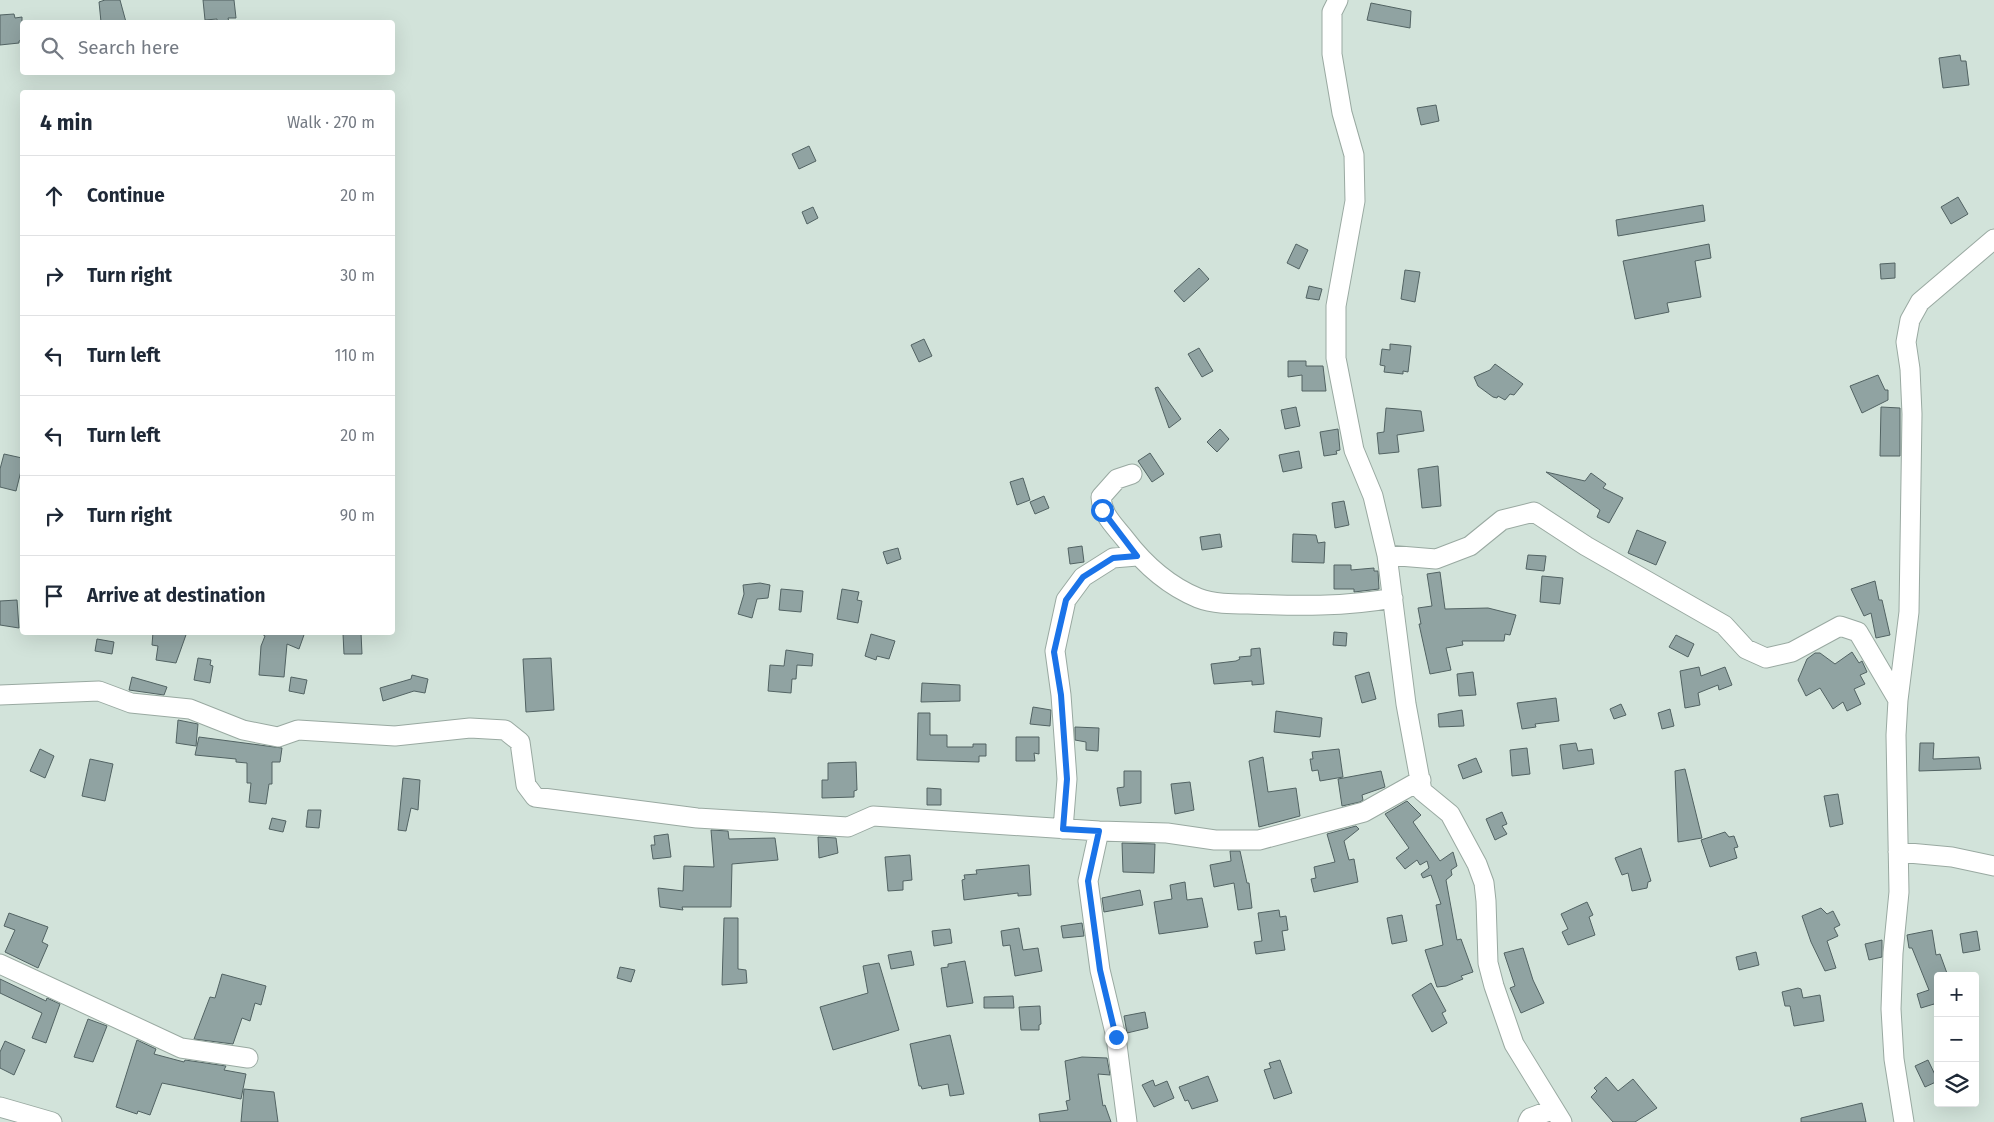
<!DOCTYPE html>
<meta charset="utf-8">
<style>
:root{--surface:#fff;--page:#f6f6f7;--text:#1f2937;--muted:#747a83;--line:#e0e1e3}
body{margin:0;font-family:"Fira Sans",sans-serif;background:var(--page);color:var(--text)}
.controls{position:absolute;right:15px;bottom:15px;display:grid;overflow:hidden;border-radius:5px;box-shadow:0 5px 20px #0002}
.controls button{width:45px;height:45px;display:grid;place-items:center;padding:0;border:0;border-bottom:1px solid var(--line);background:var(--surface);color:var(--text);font:25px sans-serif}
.stop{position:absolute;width:15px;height:15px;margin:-11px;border:4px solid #1a73e8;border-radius:50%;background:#fff}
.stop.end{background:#1a73e8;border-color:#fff;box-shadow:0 1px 5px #0008}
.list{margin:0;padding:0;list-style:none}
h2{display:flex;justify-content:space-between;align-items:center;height:65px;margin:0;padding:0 20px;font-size:21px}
h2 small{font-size:16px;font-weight:400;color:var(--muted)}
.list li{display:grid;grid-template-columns:32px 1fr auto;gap:15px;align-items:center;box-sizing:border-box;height:80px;padding:0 20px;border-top:1px solid var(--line)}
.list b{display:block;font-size:19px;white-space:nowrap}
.list em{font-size:16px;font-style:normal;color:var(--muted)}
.icon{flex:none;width:28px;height:28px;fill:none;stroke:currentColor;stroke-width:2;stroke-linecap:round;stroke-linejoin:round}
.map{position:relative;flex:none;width:1994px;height:1122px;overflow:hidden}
.search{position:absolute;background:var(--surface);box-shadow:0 5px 20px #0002;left:20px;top:20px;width:375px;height:55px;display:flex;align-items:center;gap:12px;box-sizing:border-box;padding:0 18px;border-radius:5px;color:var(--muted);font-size:19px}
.panel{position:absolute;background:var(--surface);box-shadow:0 5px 20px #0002;left:20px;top:90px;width:375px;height:545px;border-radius:5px}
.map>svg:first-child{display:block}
.building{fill:#90a3a2;stroke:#526363}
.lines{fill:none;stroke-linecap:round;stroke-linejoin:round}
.minor-casing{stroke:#99a9a1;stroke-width:21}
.minor{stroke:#fff;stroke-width:19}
.route{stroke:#1a73e8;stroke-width:6}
</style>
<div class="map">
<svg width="1994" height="1122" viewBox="0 0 1994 1122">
<rect width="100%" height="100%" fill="#d2e3da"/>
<path class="building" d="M 105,0 L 120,0 L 126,22 L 101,22 L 99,2 Z
M 203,0 L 234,0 L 236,18 L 228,18 L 229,22 L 217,22 L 217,19 L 205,20 Z
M 1371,3 L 1411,11 L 1410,28 L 1367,20 Z
M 14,14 L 15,18 L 22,17 L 22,40 L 19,41 L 19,43 L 0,45 L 0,15 Z
M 1960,55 L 1961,61 L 1966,61 L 1969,85 L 1943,88 L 1939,58 Z
M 1436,105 L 1439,121 L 1421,125 L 1417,108 Z
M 809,146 L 816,161 L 799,169 L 792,154 Z
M 1958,197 L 1968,214 L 1951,224 L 1941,207 Z
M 1703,205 L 1705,221 L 1618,236 L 1616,220 Z
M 813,207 L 818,218 L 807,224 L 802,212 Z
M 1296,244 L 1308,250 L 1299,269 L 1287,263 Z
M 1709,244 L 1711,258 L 1695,261 L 1701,297 L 1667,303 L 1669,312 L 1635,319 L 1623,261 Z
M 1895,263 L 1895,278 L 1881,279 L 1880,264 Z
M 1199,268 L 1209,279 L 1184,302 L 1174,291 Z
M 1405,270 L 1420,272 L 1415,302 L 1401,299 Z
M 1309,286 L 1322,289 L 1319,300 L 1306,298 Z
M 924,339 L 932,356 L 919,362 L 911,345 Z
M 1390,344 L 1411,346 L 1408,372 L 1403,371 L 1403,374 L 1384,372 L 1385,366 L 1380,365 L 1382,349 L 1390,350 Z
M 1199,348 L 1213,371 L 1202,377 L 1188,354 Z
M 1288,361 L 1306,361 L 1306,366 L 1323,366 L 1326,391 L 1302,391 L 1302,375 L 1288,377 Z
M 1495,364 L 1523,384 L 1514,395 L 1510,394 L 1505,400 L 1498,396 L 1497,398 L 1493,397 L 1478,386 L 1474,377 L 1490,370 Z
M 1878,375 L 1885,390 L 1888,390 L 1888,400 L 1862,413 L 1850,386 Z
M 1158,387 L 1181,419 L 1169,428 L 1155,388 Z
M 1296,407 L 1300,426 L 1285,429 L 1281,410 Z
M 1881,407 L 1900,408 L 1900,456 L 1880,456 Z
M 1386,408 L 1421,411 L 1424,431 L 1397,435 L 1399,452 L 1379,454 L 1377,433 L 1384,432 Z
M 1220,429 L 1229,439 L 1217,452 L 1207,442 Z
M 1338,429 L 1340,450 L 1336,451 L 1337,454 L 1324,456 L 1320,432 Z
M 1299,451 L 1302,468 L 1283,472 L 1279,455 Z
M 1150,453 L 1164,474 L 1152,482 L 1138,461 Z
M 4,454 L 22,458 L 22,471 L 21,471 L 16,491 L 0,487 L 0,469 Z
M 1438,466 L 1441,506 L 1422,508 L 1418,469 Z
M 1546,472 L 1585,481 L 1591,473 L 1606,484 L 1603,488 L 1623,498 L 1609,523 L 1597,517 L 1600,510 Z
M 1023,478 L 1030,500 L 1017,505 L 1010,482 Z
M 1044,496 L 1049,508 L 1035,514 L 1030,502 Z
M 1344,501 L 1349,525 L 1335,528 L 1332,503 Z
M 1637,530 L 1666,542 L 1656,565 L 1628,553 Z
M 1220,534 L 1222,547 L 1202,550 L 1200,537 Z
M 1293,534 L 1316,535 L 1318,543 L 1325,542 L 1324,563 L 1292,562 Z
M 1082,546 L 1084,562 L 1070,564 L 1068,548 Z
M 898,548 L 901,559 L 887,564 L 883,552 Z
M 1528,555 L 1546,556 L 1544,571 L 1526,569 Z
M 1334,565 L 1351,565 L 1351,570 L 1374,568 L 1374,571 L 1378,571 L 1379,589 L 1354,592 L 1354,589 L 1334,589 Z
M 1440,572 L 1445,609 L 1488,608 L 1516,615 L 1510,635 L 1505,634 L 1504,641 L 1462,641 L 1463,645 L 1446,648 L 1451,670 L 1430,674 L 1419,624 L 1421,624 L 1418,608 L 1432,606 L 1427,574 Z
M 1542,576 L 1563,578 L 1560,604 L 1540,602 Z
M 1875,581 L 1879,600 L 1882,600 L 1890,635 L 1876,638 L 1871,613 L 1864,616 L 1851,589 Z
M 760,583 L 770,585 L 768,598 L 757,599 L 752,618 L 738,614 L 744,594 L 743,585 Z
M 781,589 L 803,591 L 801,612 L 779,610 Z
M 842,589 L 859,592 L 857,600 L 862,601 L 858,623 L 837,619 Z
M 17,600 L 19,628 L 0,625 L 0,601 Z
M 153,632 L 187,632 L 176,663 L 156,660 L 158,646 L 152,645 Z
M 259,632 L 305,632 L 299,649 L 287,644 L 284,677 L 259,675 L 261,646 L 265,636 Z
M 1334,632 L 1347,633 L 1346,646 L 1333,645 Z
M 361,633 L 362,654 L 344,654 L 343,634 Z
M 871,634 L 895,641 L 889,659 L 877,656 L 876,660 L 865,656 Z
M 1676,635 L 1694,644 L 1688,657 L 1669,647 Z
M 97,639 L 114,642 L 112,654 L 95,651 Z
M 1260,648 L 1264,684 L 1252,685 L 1252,681 L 1214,684 L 1211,664 L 1236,661 L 1240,659 L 1239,657 L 1251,656 L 1251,649 Z
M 786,650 L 813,654 L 812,666 L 797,665 L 796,679 L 792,679 L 791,693 L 768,691 L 770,665 L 784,666 Z
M 1852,652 L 1859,663 L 1862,661 L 1867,672 L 1860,675 L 1865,684 L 1854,689 L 1861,704 L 1847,711 L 1843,702 L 1833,709 L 1820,688 L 1806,696 L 1798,680 L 1807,659 L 1815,653 L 1820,653 L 1835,664 Z
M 198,658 L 211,660 L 210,665 L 213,666 L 210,683 L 194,680 Z
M 551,658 L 554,710 L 526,712 L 523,659 Z
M 1699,667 L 1701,676 L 1725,667 L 1732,685 L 1719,690 L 1718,685 L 1698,693 L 1700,705 L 1685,708 L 1680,671 Z
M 1369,672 L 1376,699 L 1362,703 L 1355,676 Z
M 1473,672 L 1476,695 L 1459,696 L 1457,674 Z
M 412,675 L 428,679 L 425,693 L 414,691 L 383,701 L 380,688 L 411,679 Z
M 132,677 L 167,687 L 164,695 L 129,690 Z
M 291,677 L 307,680 L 304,694 L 289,691 Z
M 922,683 L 960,685 L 960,701 L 921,702 Z
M 1556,698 L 1559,721 L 1535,724 L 1536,727 L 1522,729 L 1517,703 Z
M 1621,704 L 1626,715 L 1614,719 L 1610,709 Z
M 1033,707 L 1051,710 L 1050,726 L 1030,724 Z
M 1670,709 L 1674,726 L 1662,729 L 1658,713 Z
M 1462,710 L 1464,726 L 1439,727 L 1438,714 Z
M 1276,711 L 1322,718 L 1320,737 L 1274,732 Z
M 918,713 L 930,713 L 930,735 L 947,735 L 947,747 L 973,747 L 973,744 L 986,744 L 986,756 L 979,756 L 979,762 L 917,760 Z
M 178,720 L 198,724 L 196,746 L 176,743 Z
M 1075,727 L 1099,728 L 1098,751 L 1086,750 L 1086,742 L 1075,740 Z
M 199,737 L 282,748 L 280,762 L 272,762 L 272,784 L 269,784 L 266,804 L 249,802 L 251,783 L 247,783 L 247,763 L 236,762 L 236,759 L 195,755 Z
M 1016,737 L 1039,737 L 1039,754 L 1034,753 L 1035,761 L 1016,761 Z
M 1576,743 L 1578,751 L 1592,749 L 1594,764 L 1563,769 L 1560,745 Z
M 1920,743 L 1934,743 L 1933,759 L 1979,757 L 1981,769 L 1919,771 Z
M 1527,748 L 1530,774 L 1512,776 L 1510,750 Z
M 40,749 L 54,756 L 45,778 L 30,771 Z
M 1339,749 L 1343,777 L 1320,781 L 1318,770 L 1312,771 L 1310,759 L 1313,759 L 1312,752 Z
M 1263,757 L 1268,792 L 1296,788 L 1300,816 L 1259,827 L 1249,761 Z
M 1476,758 L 1482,772 L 1463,779 L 1458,765 Z
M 90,759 L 113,764 L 105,801 L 82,796 Z
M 856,762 L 857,790 L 854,791 L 854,797 L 822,798 L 822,780 L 828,780 L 828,763 Z
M 1685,769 L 1702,838 L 1678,842 L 1675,771 Z
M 1124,771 L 1141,771 L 1141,803 L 1120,806 L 1117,788 L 1124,787 Z
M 1381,771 L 1385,787 L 1362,795 L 1363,800 L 1360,802 L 1342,806 L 1338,779 Z
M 403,778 L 420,780 L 418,810 L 411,808 L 406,831 L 398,830 Z
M 1190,782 L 1194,810 L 1175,814 L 1171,784 Z
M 927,788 L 941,789 L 941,805 L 927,805 Z
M 1838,794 L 1843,824 L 1830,827 L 1824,796 Z
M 1407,801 L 1421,815 L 1413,822 L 1440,861 L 1453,852 L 1457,866 L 1451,870 L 1452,875 L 1446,880 L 1457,940 L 1461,939 L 1473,972 L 1461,976 L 1463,979 L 1446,986 L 1437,987 L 1425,950 L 1443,945 L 1436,905 L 1441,904 L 1431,875 L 1423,878 L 1421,874 L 1429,868 L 1427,861 L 1420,865 L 1417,860 L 1405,869 L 1396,858 L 1409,848 L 1385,814 Z
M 308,810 L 321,810 L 319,828 L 306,827 Z
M 1502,812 L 1507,824 L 1502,826 L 1507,834 L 1495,840 L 1486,819 Z
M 272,818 L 286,821 L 283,832 L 269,829 Z
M 1356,826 L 1359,829 L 1344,841 L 1349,860 L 1354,859 L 1358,882 L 1314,892 L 1311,879 L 1316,878 L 1314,867 L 1335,862 L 1327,834 Z
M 711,830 L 728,831 L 729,839 L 775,838 L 778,860 L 732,864 L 731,907 L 682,907 L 683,910 L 660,907 L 658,888 L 683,891 L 684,866 L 714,867 Z
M 1725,832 L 1729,837 L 1734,836 L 1738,847 L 1734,848 L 1737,858 L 1710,867 L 1701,840 Z
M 668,834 L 671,857 L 653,859 L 651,845 L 655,845 L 654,836 Z
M 818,837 L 836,838 L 838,853 L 819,858 Z
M 1122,843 L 1155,844 L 1154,873 L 1123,872 Z
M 1641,848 L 1651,881 L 1648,882 L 1647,888 L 1632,891 L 1628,873 L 1622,875 L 1615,858 Z
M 1230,851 L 1240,851 L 1247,883 L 1249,883 L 1252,908 L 1238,910 L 1234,883 L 1214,887 L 1210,865 L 1231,861 Z
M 910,855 L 912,880 L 903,881 L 903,890 L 888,891 L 885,857 Z
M 1029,865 L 1031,895 L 1018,896 L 1018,893 L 964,900 L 962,880 L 965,879 L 964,875 L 977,874 L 976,870 Z
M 1185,882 L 1187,900 L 1202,898 L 1208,927 L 1159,934 L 1154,902 L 1172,899 L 1170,885 Z
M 1140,890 L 1143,905 L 1104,912 L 1102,898 Z
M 1587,902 L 1593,915 L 1589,917 L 1595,935 L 1568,945 L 1562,932 L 1568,929 L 1561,914 Z
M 1821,908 L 1827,914 L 1833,911 L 1840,925 L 1834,928 L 1838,936 L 1827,941 L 1836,968 L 1825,971 L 1811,942 L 1802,916 Z
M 1279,910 L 1280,917 L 1286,916 L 1288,930 L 1282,931 L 1285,950 L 1256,954 L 1254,942 L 1262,941 L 1258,913 Z
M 9,913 L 48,927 L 42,942 L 48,945 L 38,968 L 5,952 L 15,930 L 4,926 Z
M 1402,915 L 1407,941 L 1392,944 L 1387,918 Z
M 724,918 L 738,918 L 738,969 L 746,970 L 747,983 L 722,985 Z
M 1082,923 L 1084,936 L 1063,938 L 1061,926 Z
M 1019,928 L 1023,950 L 1038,948 L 1042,971 L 1015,976 L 1010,945 L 1003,946 L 1001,931 Z
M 950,929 L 952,943 L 934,946 L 932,931 Z
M 1932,930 L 1936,955 L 1940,954 L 1948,976 L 1938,976 L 1937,1010 L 1934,1004 L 1921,1008 L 1917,994 L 1929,990 L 1912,948 L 1909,948 L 1907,935 Z
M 1977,931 L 1980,950 L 1963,953 L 1960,934 Z
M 1882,940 L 1882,957 L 1869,960 L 1865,944 Z
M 1523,948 L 1533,980 L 1544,1003 L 1521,1013 L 1510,988 L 1515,986 L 1504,953 Z
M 911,951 L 914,965 L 891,969 L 888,955 Z
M 1756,952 L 1759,965 L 1739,970 L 1736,957 Z
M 965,961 L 973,1003 L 947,1007 L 941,968 L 948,967 L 948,964 Z
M 879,963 L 899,1030 L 833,1050 L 820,1007 L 868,993 L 863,966 Z
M 620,967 L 635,970 L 631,982 L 617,978 Z
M 222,974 L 266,986 L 261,1005 L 255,1003 L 250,1021 L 242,1018 L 233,1044 L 194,1039 L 210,997 L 215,998 Z
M 0,979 L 46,1001 L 47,998 L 60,1004 L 46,1043 L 32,1038 L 42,1013 L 0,993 Z
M 1431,983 L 1446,1011 L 1442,1013 L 1447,1023 L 1432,1032 L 1412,995 Z
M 1798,988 L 1801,989 L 1803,998 L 1820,995 L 1824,1021 L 1794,1026 L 1790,1006 L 1785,1006 L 1782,992 Z
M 1013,996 L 1014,1008 L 984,1008 L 984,997 Z
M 1040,1006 L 1041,1024 L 1039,1025 L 1039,1030 L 1021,1030 L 1019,1007 Z
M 1145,1012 L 1148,1028 L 1127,1033 L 1124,1016 Z
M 88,1019 L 107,1026 L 93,1062 L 74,1057 Z
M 950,1035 L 964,1094 L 950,1096 L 948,1084 L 922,1089 L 921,1086 L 919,1086 L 910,1044 Z
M 137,1040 L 156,1049 L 154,1054 L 184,1062 L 185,1060 L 226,1066 L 224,1070 L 246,1074 L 241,1099 L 162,1083 L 150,1115 L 138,1111 L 137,1114 L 116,1107 Z
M 5,1041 L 25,1050 L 14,1075 L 0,1068 L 0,1052 Z
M 1082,1057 L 1107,1058 L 1110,1075 L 1098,1074 L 1103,1106 L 1105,1105 L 1111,1122 L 1040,1122 L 1039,1114 L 1068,1110 L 1066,1101 L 1070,1100 L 1065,1061 Z
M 1280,1060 L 1292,1093 L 1274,1099 L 1264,1070 L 1271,1068 L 1269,1063 Z
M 1928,1060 L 1938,1081 L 1925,1087 L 1915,1066 Z
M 1208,1076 L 1218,1101 L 1192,1109 L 1188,1100 L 1185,1101 L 1179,1087 Z
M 1606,1077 L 1618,1091 L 1633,1079 L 1657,1108 L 1635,1122 L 1613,1122 L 1591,1097 L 1597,1091 L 1594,1088 Z
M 1153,1080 L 1155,1086 L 1167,1081 L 1174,1098 L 1154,1107 L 1142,1085 Z
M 244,1089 L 274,1092 L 278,1122 L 241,1122 Z
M 1862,1103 L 1866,1122 L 1801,1122 L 1801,1118 Z"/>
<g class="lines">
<defs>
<path id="minor" d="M 1338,0 L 1332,12 L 1332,54 L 1342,113 L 1354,155 L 1355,201 L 1336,306 L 1336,358 L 1354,450 L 1373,496 L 1387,555 L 1406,704 L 1422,791 L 1450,814 L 1477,864 L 1484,883 L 1486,901 L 1488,963 L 1494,986 L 1514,1044 L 1562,1122
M 1132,474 L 1117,479 L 1101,497 C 1102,515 1114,525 1125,539 C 1144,564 1169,586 1198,598 C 1213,604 1232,604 1248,604 C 1295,606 1346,607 1393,598
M 1387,555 L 1436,559 L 1470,546 L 1502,520 L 1534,512 L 1586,546 L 1724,625 L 1746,649 L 1766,658 L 1792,652 L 1840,626 L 1858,632 L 1898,700
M 0,695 L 99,691 L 131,703 L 190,709 L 243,730 L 278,737 L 298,730 L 395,736 L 470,728 L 505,730 L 520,742 L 526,785 L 535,797 L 697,818 L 848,827 L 873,816 L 1099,831 L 1167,833 L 1215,840 L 1259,840 L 1364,812 L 1421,780
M 1063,829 L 1067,779 L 1061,695 L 1055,651 L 1066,600 L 1083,577 L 1113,558 L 1137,556
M 1099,831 L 1088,881 L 1100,970 L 1116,1037 L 1127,1122
M 1898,852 L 1952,857 L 1994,866
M 0,964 L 181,1048 L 248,1058
M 0,1107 L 52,1122
M 1528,1122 L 1530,1118 L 1554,1109
M 1904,1122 L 1894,1059 L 1891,1009 L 1893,953 L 1899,892 L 1896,735 L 1898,700 L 1909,612 L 1912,414 L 1910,369 L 1906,342 L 1910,320 L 1920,302 L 1994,239"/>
</defs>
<use href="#minor" class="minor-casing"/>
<use href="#minor" class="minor"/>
</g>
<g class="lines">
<path class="route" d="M 1102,510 L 1137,556 L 1113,558 L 1083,577 L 1066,600 L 1054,652 L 1061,695 L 1067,779 L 1063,829 L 1099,831 L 1088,881 L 1100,970 L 1116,1037"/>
</g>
</svg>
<div class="controls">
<button>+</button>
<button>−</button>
<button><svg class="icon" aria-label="layers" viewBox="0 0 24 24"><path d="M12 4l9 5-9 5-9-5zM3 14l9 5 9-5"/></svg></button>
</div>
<div class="stop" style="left:1102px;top:510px"></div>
<div class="stop end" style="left:1116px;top:1037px"></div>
<div class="search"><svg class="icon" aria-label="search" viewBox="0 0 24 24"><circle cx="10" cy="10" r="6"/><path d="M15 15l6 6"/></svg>Search here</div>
<section class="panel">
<h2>4 min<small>Walk · 270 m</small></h2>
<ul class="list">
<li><svg class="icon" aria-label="ahead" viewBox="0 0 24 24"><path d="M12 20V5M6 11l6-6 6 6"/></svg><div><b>Continue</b></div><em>20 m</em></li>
<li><svg class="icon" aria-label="right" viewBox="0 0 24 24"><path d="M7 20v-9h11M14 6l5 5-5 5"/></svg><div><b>Turn right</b></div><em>30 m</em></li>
<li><svg class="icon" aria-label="left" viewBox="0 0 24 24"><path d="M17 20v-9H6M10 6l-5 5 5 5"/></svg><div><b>Turn left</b></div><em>110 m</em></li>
<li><svg class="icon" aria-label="left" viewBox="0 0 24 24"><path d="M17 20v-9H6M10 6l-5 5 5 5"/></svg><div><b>Turn left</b></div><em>20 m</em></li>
<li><svg class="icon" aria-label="right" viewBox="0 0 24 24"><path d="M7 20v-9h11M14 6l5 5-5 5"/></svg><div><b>Turn right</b></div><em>90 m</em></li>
<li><svg class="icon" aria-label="arrive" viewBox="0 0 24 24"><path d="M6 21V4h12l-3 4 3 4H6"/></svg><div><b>Arrive at destination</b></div></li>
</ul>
</section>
</div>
